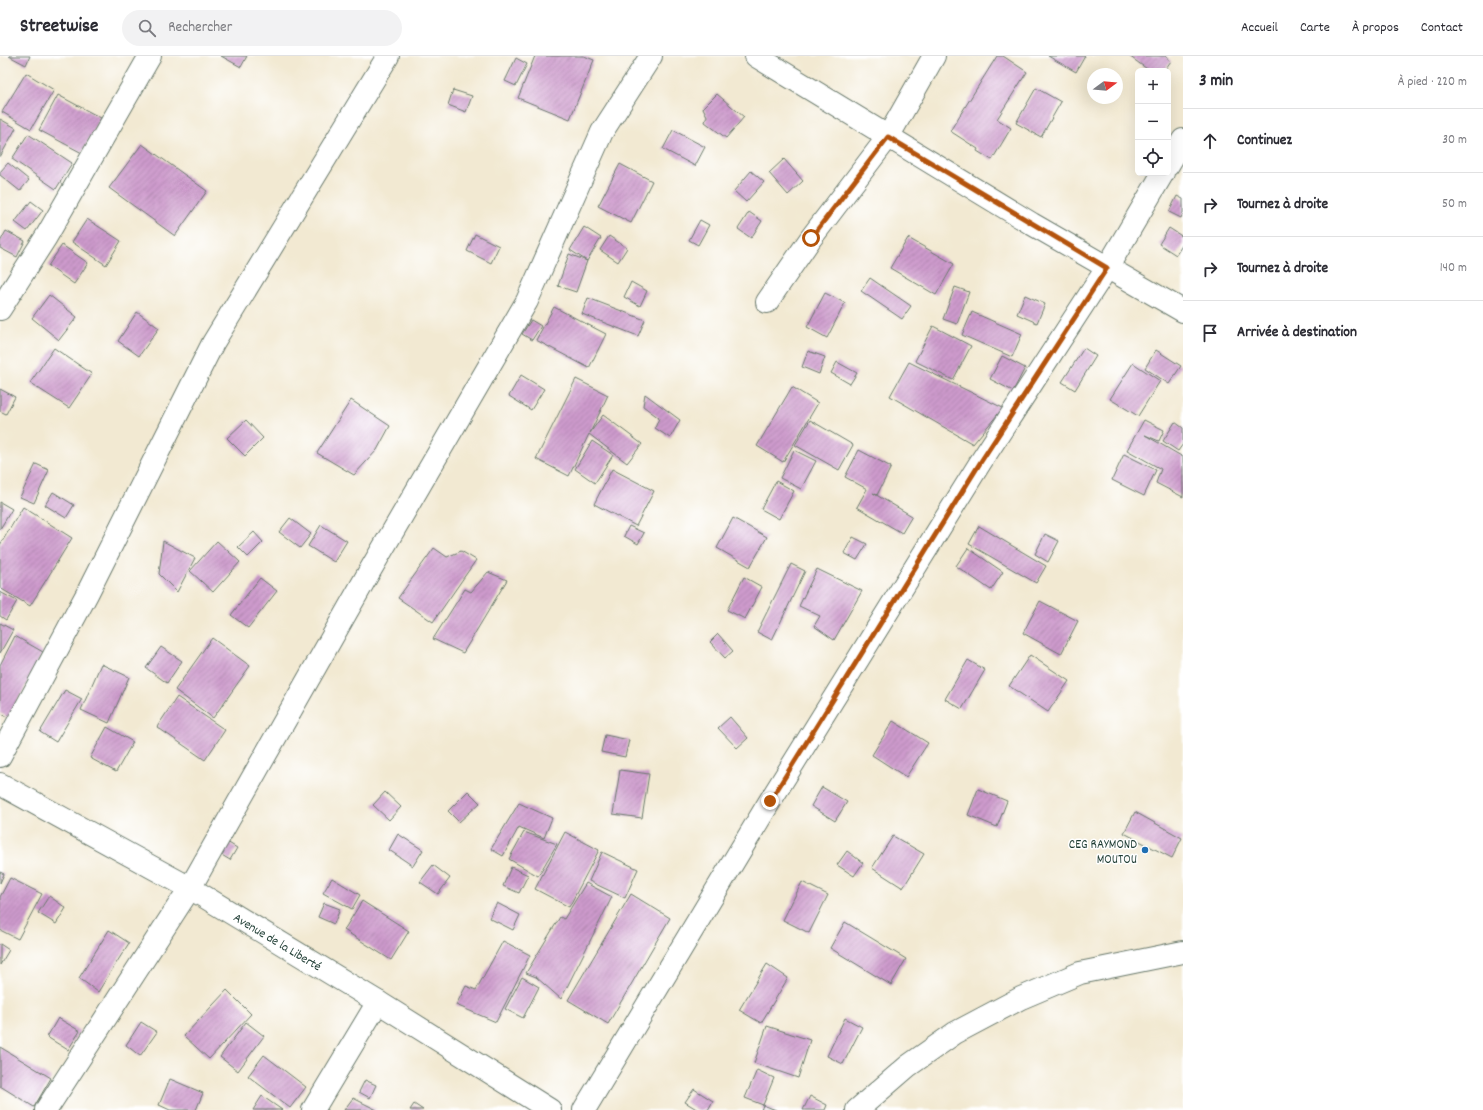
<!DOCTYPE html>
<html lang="fr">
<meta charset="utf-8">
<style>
:root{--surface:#fff;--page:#f2f2f3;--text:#2b2b33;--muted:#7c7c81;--line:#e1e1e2}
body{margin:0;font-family:Dekko,sans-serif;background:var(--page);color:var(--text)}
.controls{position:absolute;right:12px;top:12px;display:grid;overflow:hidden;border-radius:6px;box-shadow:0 4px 16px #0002}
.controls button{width:36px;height:36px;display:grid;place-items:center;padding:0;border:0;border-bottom:1px solid var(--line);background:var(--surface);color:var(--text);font:20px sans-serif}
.compass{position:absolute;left:1087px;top:12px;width:36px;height:36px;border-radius:50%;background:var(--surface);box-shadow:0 4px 16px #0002;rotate:74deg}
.stop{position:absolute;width:12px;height:12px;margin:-9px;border:3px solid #b45309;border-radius:50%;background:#fff}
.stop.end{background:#b45309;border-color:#fff;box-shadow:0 1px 4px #0008}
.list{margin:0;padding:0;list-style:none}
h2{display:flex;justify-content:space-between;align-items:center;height:52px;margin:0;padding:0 16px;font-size:17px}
h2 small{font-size:13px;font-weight:400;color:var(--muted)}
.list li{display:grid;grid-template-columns:26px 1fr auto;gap:12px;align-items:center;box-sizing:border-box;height:64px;padding:0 16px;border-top:1px solid var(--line)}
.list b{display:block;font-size:15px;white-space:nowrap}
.list em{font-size:13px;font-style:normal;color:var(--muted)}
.icon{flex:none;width:22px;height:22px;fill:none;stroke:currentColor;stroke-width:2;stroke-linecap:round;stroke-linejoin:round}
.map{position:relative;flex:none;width:1183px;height:1054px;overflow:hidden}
header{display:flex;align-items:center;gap:24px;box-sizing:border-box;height:56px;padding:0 20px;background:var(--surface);border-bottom:1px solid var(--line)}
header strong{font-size:19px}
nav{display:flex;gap:22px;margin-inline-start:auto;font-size:14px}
.search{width:280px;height:36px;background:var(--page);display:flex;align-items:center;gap:10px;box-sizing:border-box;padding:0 14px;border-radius:22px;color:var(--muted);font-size:15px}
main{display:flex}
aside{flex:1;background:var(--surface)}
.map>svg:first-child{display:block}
.building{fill:url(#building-hatch)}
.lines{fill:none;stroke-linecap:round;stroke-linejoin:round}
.street-casing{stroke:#69796b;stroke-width:24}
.secondary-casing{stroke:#69796b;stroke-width:24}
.street{stroke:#fff;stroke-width:22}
.secondary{stroke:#fff;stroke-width:22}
.route{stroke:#b45309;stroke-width:5}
.poi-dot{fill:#1f6fb2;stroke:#fff;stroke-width:1.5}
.labels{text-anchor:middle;stroke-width:3;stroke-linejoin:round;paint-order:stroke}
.poi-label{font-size:13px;fill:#1f3d34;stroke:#fff;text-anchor:end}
.street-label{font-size:13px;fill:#1f3d34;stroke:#fff}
</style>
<header>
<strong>Streetwise</strong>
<div class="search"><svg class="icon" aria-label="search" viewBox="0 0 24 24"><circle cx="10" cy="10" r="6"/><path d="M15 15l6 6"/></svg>Rechercher</div>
<nav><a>Accueil</a><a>Carte</a><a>À propos</a><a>Contact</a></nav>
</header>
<main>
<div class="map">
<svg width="1183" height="1054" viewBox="0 0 1183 1054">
<defs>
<pattern id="building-hatch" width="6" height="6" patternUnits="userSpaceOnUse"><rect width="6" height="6" fill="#cd9acc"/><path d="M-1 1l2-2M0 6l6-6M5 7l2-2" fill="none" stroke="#a67fa6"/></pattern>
</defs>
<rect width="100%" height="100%" fill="#fff"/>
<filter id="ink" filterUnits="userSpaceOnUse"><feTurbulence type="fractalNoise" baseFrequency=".025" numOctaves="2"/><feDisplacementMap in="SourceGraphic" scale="8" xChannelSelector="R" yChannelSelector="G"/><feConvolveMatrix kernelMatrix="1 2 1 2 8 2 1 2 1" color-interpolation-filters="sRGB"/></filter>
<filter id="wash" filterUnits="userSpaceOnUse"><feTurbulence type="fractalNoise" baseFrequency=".012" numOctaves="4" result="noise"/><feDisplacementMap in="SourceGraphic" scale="16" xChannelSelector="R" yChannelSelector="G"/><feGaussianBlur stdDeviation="0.9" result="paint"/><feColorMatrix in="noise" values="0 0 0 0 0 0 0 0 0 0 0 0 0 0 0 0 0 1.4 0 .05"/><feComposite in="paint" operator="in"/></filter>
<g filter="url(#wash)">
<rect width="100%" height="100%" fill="#f2e9d2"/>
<g id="blocks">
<path class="building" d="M 9,0 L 30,0 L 26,9 Z
M 221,0 L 247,0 L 241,11 Z
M 535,0 L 584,0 L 594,4 L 570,63 L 518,42 Z
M 997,0 L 1003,0 L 1027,16 L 997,63 L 1011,72 L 992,104 L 977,95 L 978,93 L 950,75 Z
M 1048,0 L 1085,0 L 1076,16 Z
M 1129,0 L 1165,0 L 1171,5 L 1164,15 L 1150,15 Z
M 516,2 L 527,8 L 516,30 L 505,25 Z
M 26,17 L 54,34 L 31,73 L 2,56 Z
M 1036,32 L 1061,46 L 1041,81 L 1016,67 Z
M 453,34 L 472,40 L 466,56 L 448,49 Z
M 717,38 L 744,61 L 726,82 L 705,66 L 707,60 L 703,52 Z
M 58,39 L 101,62 L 82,97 L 39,74 Z
M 0,63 L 16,72 L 0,101 Z
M 673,74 L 705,91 L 695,110 L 663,93 Z
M 28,78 L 72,107 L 56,133 L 12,103 Z
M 142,88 L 207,135 L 175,180 L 109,132 Z
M 784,103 L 803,125 L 788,139 L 769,117 Z
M 8,107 L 29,124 L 20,135 L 0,119 L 0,116 Z
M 620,108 L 652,125 L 631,167 L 598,150 Z
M 751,115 L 764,126 L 746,146 L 734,135 Z
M 1177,140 L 1183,143 L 1183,157 L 1181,162 L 1169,156 Z
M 31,145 L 43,154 L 27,175 L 15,166 Z
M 749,156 L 762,165 L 751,182 L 738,173 Z
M 87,163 L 121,185 L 106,209 L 72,186 Z
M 700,164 L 709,169 L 698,189 L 689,184 Z
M 584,171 L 601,182 L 587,205 L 570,194 Z
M 1169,172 L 1183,181 L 1183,188 L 1176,199 L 1159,188 Z
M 6,175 L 25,185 L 17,201 L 0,192 L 0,186 Z
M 475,178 L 499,190 L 491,207 L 467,195 Z
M 609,180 L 627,192 L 618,206 L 600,194 Z
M 908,182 L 954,208 L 936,239 L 890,212 Z
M 62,189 L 88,207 L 74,228 L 48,210 Z
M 569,198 L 587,205 L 576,236 L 558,230 Z
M 870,222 L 911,250 L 902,263 L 861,235 Z
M 631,226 L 647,235 L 640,250 L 624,241 Z
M 955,231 L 969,236 L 957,268 L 943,263 Z
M 825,237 L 845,247 L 827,282 L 807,271 Z
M 49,239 L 77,261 L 59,284 L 32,262 Z
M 1025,239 L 1045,248 L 1037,267 L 1017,258 Z
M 588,242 L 645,264 L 638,280 L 582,258 Z
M 554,251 L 606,278 L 589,312 L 536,284 Z
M 137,256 L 159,272 L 139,300 L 118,285 Z
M 972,256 L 1022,278 L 1012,301 L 962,279 Z
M 531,264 L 541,270 L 532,284 L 522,278 Z
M 933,270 L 971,290 L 953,324 L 915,305 Z
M 54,292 L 92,318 L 69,352 L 30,327 Z
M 1084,292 L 1096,300 L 1075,334 L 1062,326 Z
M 1156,294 L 1181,310 L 1169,328 L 1145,312 Z
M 808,295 L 825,301 L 819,318 L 802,311 Z
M 1002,300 L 1025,312 L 1013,335 L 990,323 Z
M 837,306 L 857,317 L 850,328 L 831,317 Z
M 909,306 L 1003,352 L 973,388 L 890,340 Z
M 1133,307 L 1160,325 L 1138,360 L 1110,343 Z
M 521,319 L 544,333 L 531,354 L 509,340 Z
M 576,323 L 608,339 L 590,377 L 603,359 L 642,388 L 627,407 L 589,378 L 569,420 L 536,403 Z
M 792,331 L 818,347 L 783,406 L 757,390 Z
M 0,333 L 15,341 L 6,358 L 0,355 Z
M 645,338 L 680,364 L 670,382 L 655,372 L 659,362 L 643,350 Z
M 351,344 L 390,370 L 377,394 L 354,419 L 317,397 Z
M 246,364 L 263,382 L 245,400 L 227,382 Z
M 810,364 L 853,389 L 839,414 L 795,389 Z
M 1144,364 L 1164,374 L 1159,385 L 1145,379 L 1183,401 L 1183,441 L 1156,427 L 1161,413 L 1127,394 Z
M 1175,366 L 1183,372 L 1183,388 L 1178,395 L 1163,385 Z
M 592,385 L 613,399 L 595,427 L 575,413 Z
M 794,394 L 816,405 L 801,433 L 780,422 Z
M 859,394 L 891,411 L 877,439 L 873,437 L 912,460 L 902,477 L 857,451 L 867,433 L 845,421 Z
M 1124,398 L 1156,414 L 1144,440 L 1112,424 Z
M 36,408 L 49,414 L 34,447 L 20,441 Z
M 612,413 L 654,435 L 636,470 L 594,448 Z
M 776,425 L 794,435 L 779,463 L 761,453 Z
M 53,436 L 74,449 L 66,462 L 45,449 Z
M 0,446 L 12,453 L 0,473 Z
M 23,451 L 72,482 L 30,550 L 0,532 L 0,489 Z
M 290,462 L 311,478 L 300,492 L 279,476 Z
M 733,462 L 767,481 L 750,511 L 717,492 Z
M 321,469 L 347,485 L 334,506 L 308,490 Z
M 629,470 L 644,477 L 638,488 L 624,480 Z
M 979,470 L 1046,510 L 1036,527 L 969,488 Z
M 254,476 L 263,486 L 248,501 L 238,491 Z
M 1045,478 L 1059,485 L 1048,506 L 1035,498 Z
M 853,481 L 867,488 L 857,504 L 844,497 Z
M 163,485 L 195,502 L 177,536 L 159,518 Z
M 217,485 L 240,506 L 213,536 L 190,515 Z
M 434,492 L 447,501 L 461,495 L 476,504 L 433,566 L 398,542 Z
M 968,492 L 1003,516 L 991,534 L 956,510 Z
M 791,508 L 805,515 L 772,584 L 757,576 Z
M 817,513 L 862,535 L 834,584 L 814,570 L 820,560 L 799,550 Z
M 488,516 L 507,524 L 463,597 L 433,583 L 465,533 L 471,536 Z
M 744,521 L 762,531 L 745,563 L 727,554 Z
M 260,522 L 277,535 L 248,572 L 231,559 Z
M 0,536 L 17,545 L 6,564 L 0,560 Z
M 1040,545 L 1078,565 L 1061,598 L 1023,577 Z
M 0,567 L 13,574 L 0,597 Z
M 718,578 L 733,595 L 725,602 L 710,586 Z
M 15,580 L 43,596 L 9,662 L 0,657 L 0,609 Z
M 212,582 L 250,610 L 213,662 L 175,634 Z
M 161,591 L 182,605 L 167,627 L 146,612 Z
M 1030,599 L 1069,625 L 1048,656 L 1009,630 Z
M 968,604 L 985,614 L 962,653 L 945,643 Z
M 101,608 L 129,621 L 109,667 L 81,654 Z
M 65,634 L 82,643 L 56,686 L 40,676 Z
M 177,641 L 225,674 L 205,704 L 157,671 Z
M 730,661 L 748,682 L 737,692 L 718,672 Z
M 893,665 L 928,687 L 906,721 L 872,699 Z
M 107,671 L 133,686 L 116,716 L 90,702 Z
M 605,679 L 629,684 L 625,701 L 601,696 Z
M 620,714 L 649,718 L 642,762 L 613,758 Z
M 822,731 L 847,746 L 835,765 L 811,750 Z
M 978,733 L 1007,745 L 997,771 L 968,759 Z
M 468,735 L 480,747 L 459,766 L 448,755 Z
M 385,736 L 401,751 L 389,764 L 373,749 Z
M 519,747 L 552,762 L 544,782 L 519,771 L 503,800 L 491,793 Z
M 1135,756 L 1182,782 L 1172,802 L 1124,777 Z
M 524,776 L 557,788 L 538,820 L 509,803 Z
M 565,776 L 599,794 L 569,851 L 535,833 Z
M 398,778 L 423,794 L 413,810 L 389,794 Z
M 893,780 L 924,798 L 903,832 L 872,812 Z
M 227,786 L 237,792 L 230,804 L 220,798 Z
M 847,795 L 863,807 L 854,820 L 837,809 Z
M 602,796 L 638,813 L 625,842 L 589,825 Z
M 433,809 L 450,822 L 438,838 L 420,826 Z
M 511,811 L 528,819 L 519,837 L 503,830 Z
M 0,816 L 4,818 L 0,827 Z
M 10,822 L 42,838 L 18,883 L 0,874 L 0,841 Z
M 332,822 L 360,839 L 352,853 L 323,837 Z
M 802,826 L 828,839 L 809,877 L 783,864 Z
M 586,827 L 612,841 L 561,943 L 536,921 L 526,917 L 560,861 L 564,863 Z
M 631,838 L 670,862 L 608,968 L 568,944 Z
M 49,840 L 66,852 L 56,868 L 38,857 Z
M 362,845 L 409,875 L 391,904 L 344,874 Z
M 324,847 L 340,853 L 334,868 L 318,861 Z
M 497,847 L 520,859 L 513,874 L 489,862 Z
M 845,866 L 906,903 L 891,929 L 830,892 Z
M 109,874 L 129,887 L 98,936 L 79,922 Z
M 503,885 L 530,899 L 496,966 L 456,949 L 466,930 L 476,934 Z
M 0,888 L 9,894 L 0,909 Z
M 767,908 L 788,922 L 761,967 L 739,954 Z
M 522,921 L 539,931 L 523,962 L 505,953 Z
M 227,934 L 251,958 L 209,1003 L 184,980 Z
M 58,962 L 80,975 L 68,994 L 47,981 Z
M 845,962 L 862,971 L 843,1008 L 827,1000 Z
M 141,966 L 157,976 L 140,1000 L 126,989 Z
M 246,966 L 264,980 L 238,1015 L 220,1001 Z
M 767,970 L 810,984 L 798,1022 L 754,1007 Z
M 0,991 L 51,1022 L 34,1051 L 0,1030 Z
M 264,999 L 306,1031 L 290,1052 L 248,1020 Z
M 757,1014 L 774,1022 L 763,1049 L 745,1042 Z
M 170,1023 L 203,1037 L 196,1054 L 170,1054 L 159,1049 Z
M 365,1024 L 376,1029 L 370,1042 L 359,1036 Z
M 694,1033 L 713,1045 L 708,1054 L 698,1054 L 685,1046 Z
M 262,1040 L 282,1054 L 253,1054 Z
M 810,1040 L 827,1049 L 825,1054 L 803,1054 Z
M 353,1042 L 377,1054 L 344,1054 Z
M 414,1048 L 423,1054 L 410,1054 Z
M 763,1049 L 776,1054 L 761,1054 Z"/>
</g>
</g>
<g filter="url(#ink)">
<use href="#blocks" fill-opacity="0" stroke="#69796b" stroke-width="1"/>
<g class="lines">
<defs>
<path id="street" d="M 756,0 L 1032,168 L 1183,255
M 1168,109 L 1183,84
M 767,246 L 811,182 L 888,81 L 934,0
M 0,253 L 46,181 L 150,0
M 0,700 L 87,538 L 213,287 L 388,0
M 46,1054 L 190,832 L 368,518 L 527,245 L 602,76 L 651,0
M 313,1054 L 378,946
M 584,1054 L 770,745 L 980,407 L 1107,212 L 1163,117
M 857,1054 L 908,1010 L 955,977 L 1021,942 L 1080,917 L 1183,896"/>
<path id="secondary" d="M 0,728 L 190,832 L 378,946 L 550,1054"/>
</defs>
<use href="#street" class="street-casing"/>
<use href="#secondary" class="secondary-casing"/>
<use href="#street" class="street"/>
<use href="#secondary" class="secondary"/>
</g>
</g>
<g class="lines" filter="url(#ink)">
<path class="route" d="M 770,745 L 980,407 L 1107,212 L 888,81 L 811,182"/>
</g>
<circle class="poi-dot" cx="1145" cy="794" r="4"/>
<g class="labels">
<g class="poi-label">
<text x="1137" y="792">CEG RAYMOND<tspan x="1137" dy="15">MOUTOU</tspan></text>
</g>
<g class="street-label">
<text transform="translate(278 885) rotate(31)" y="5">Avenue de la Liberté</text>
</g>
</g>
</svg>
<div class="controls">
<button>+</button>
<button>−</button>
<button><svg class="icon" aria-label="locate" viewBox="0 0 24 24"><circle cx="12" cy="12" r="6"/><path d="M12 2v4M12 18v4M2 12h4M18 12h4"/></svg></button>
</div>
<svg class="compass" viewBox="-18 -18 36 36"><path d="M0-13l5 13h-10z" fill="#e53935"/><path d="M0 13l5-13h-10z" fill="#7c7c81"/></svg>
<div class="stop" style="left:811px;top:182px"></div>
<div class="stop end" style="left:770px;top:745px"></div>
</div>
<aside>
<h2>3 min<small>À pied · 220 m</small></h2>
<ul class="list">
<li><svg class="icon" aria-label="ahead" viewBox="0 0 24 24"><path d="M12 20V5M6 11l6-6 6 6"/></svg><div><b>Continuez</b></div><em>30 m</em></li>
<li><svg class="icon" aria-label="right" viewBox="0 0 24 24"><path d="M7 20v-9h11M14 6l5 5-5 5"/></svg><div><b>Tournez à droite</b></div><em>50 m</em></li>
<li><svg class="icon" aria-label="right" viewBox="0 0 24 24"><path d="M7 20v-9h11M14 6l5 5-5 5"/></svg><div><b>Tournez à droite</b></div><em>140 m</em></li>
<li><svg class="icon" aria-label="arrive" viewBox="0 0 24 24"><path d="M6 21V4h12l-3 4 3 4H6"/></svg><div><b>Arrivée à destination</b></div></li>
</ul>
</aside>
</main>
